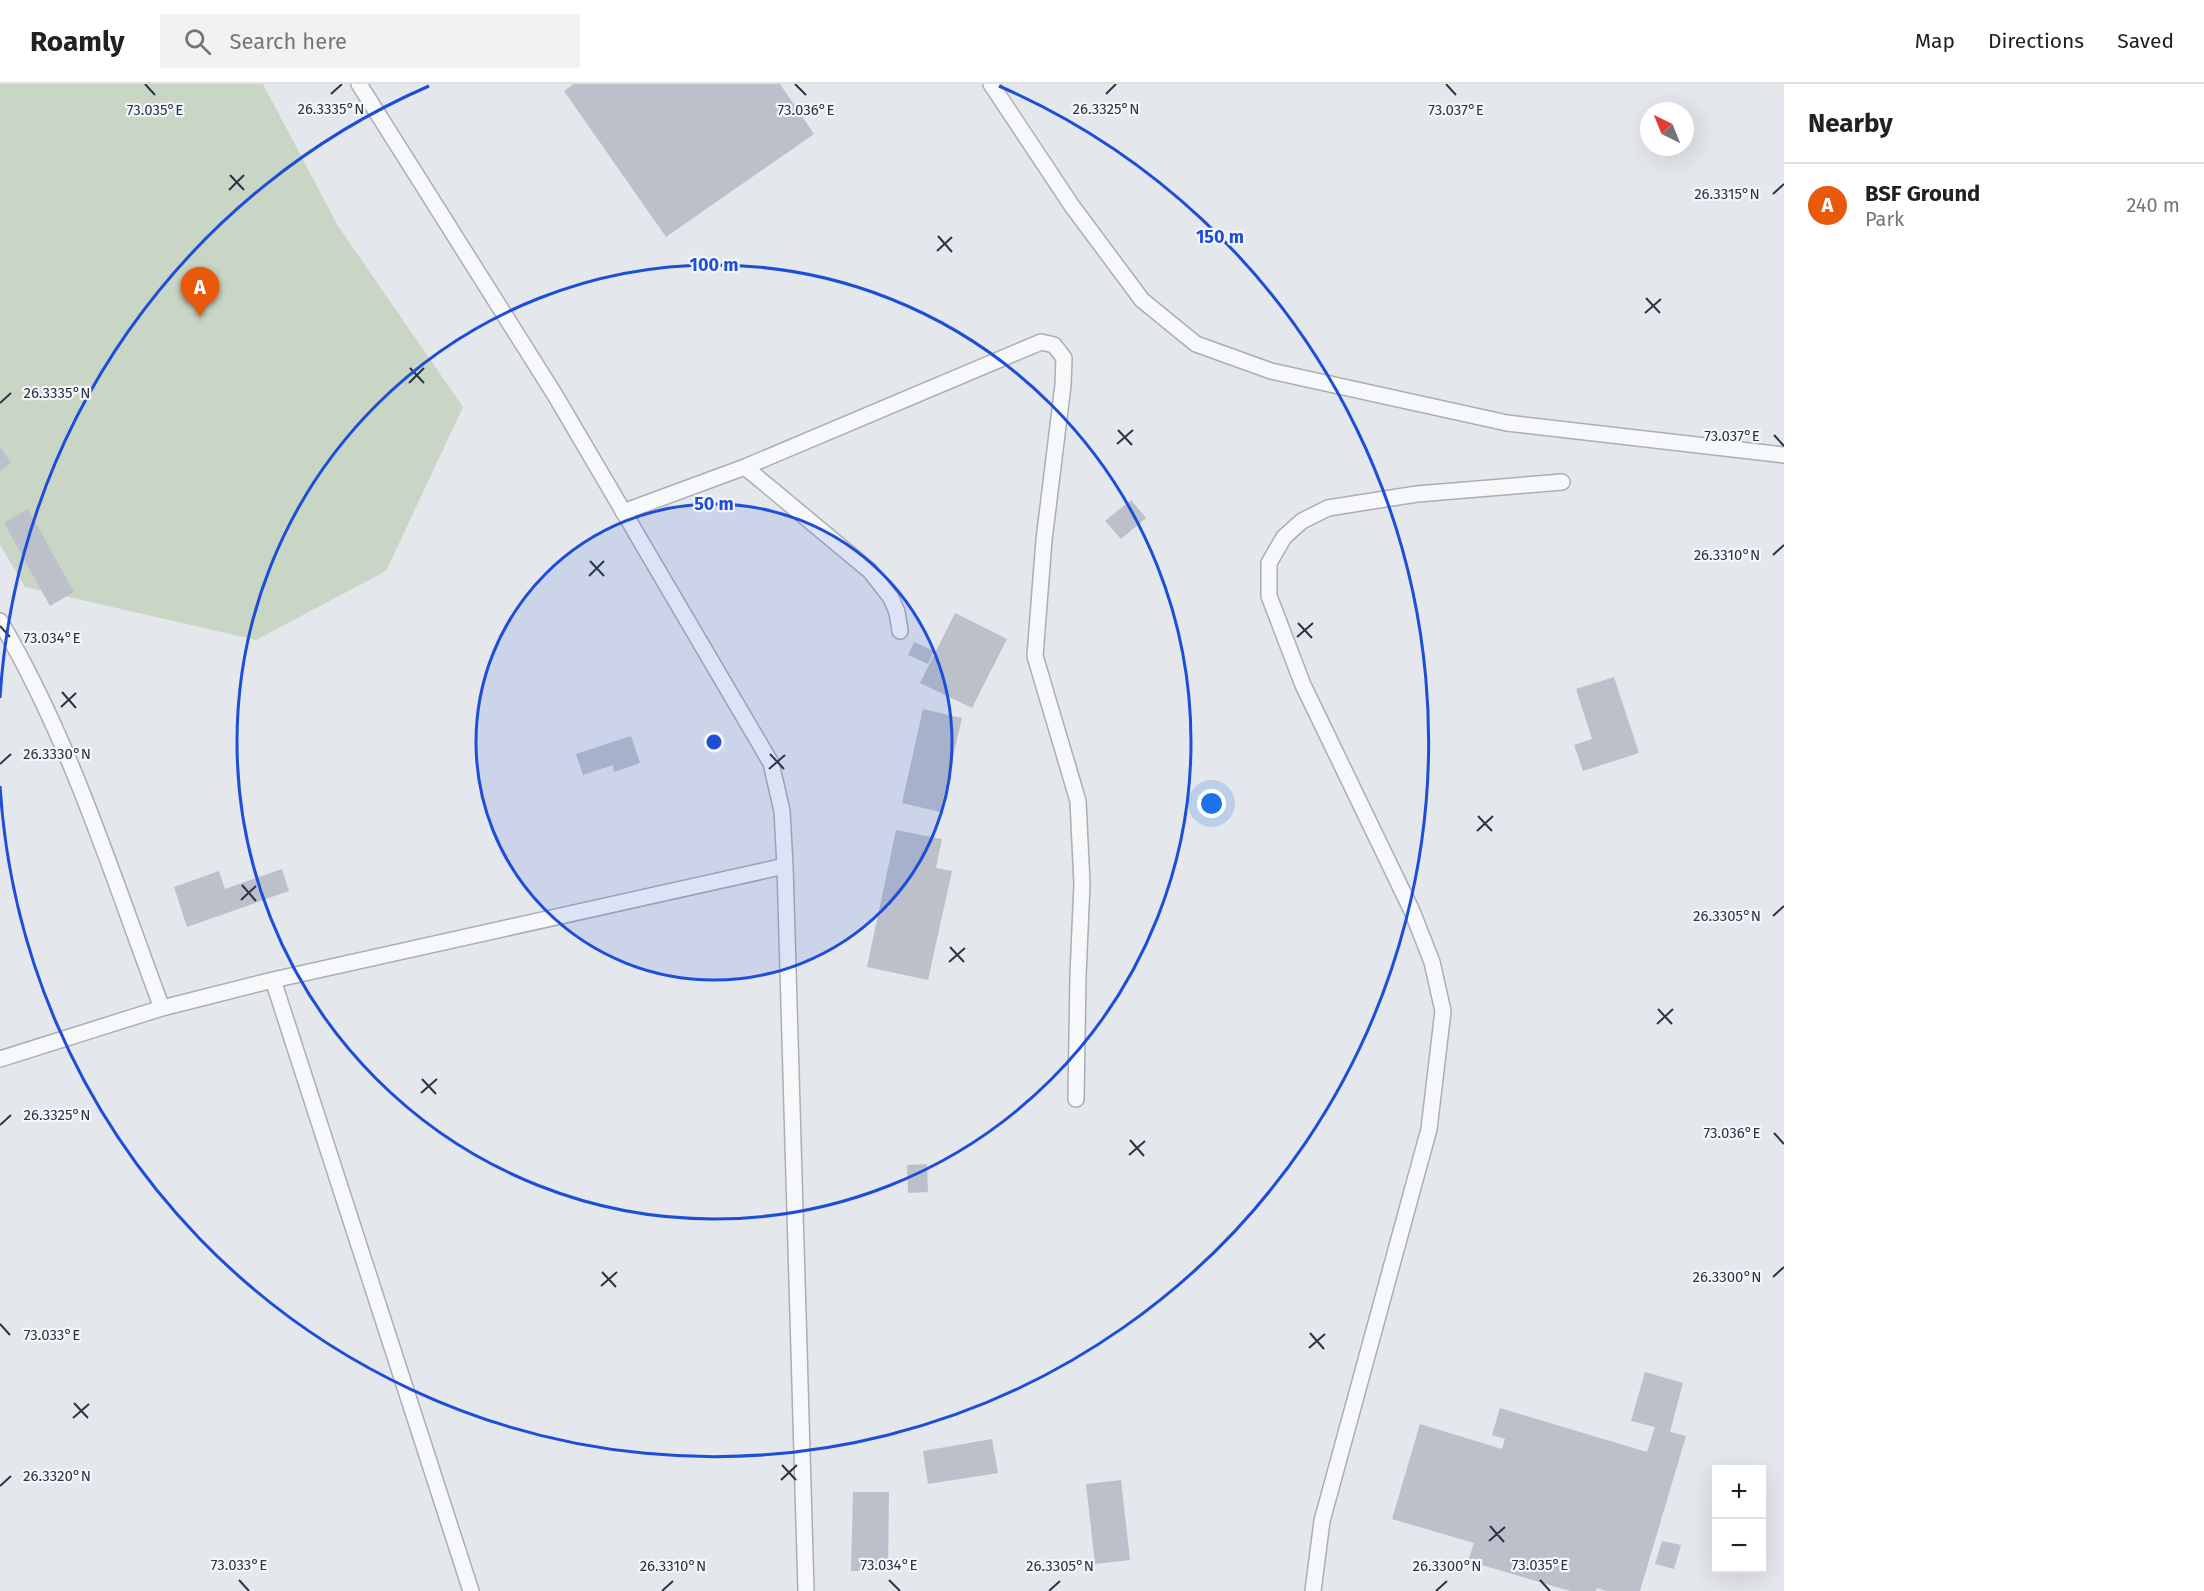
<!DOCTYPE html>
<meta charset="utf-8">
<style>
:root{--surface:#fff;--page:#f2f2f2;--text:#202124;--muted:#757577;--line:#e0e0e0;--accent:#ea580c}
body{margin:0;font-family:"Fira Sans",sans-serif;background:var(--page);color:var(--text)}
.controls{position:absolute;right:18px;bottom:18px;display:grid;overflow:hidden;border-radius:0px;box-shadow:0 6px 24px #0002}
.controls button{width:54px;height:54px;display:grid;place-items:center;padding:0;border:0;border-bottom:2px solid var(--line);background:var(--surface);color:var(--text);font:30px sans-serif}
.compass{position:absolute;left:1640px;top:18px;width:54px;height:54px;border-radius:50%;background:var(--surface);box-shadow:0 6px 24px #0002;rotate:317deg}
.you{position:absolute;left:1212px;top:720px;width:21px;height:21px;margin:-15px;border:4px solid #fff;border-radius:50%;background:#1a73e8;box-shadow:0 0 0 9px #1a73e833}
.badge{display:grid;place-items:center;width:39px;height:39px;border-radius:50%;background:var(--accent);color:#fff;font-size:20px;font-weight:700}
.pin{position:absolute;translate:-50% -50px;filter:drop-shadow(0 2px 3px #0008)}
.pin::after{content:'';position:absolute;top:32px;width:21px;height:18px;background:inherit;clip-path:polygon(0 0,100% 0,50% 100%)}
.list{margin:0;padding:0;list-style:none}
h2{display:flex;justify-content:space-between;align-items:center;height:78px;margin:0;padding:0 24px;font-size:26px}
h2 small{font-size:20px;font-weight:400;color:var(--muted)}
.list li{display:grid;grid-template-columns:39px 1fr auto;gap:18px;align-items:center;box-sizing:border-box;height:84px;padding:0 24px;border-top:2px solid var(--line)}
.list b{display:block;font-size:22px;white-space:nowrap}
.list p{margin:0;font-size:20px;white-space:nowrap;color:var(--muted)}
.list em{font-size:20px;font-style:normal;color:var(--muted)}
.icon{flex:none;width:33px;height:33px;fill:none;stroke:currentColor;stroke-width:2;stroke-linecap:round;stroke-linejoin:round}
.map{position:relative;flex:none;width:1784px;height:1507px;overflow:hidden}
header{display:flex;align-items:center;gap:36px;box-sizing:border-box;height:84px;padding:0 30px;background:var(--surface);border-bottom:2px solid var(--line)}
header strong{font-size:28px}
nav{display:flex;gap:33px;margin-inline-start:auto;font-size:21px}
.search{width:420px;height:54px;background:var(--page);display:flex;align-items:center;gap:15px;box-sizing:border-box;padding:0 21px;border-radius:0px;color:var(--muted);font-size:22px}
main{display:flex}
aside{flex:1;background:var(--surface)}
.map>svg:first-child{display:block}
.green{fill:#c9d6c5}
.building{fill:#bbc0ca}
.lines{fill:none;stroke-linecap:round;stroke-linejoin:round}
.service-casing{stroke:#a9aeb7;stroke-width:18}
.service{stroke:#f7f8fa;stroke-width:15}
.ticks{fill:none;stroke:#2b3445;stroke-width:2}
.ring{fill:none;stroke:#1d4ed8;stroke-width:3}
.ticks-label{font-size:15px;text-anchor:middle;fill:#2b3445;stroke:#f4f6f9;stroke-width:4.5;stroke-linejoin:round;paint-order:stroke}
.centre{fill:#1d4ed8;stroke:#f4f6f9;stroke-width:3}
.ring-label{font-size:18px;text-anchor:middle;font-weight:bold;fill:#1d4ed8;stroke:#f4f6f9;stroke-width:4.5;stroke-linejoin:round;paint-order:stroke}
</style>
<header>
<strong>Roamly</strong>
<div class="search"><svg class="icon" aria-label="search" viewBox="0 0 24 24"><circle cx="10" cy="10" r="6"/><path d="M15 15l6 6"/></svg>Search here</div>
<nav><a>Map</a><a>Directions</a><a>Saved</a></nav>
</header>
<main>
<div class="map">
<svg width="1784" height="1507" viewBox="0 0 1784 1507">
<rect width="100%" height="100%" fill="#e4e7ec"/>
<path class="green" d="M 0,0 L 263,0 L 338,142 L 463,323 L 386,487 L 256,556 L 25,503 L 0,461 Z"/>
<path class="building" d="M 574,0 L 780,0 L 814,50 L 666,153 L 564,7 Z
M 0,363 L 11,379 L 0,387 Z
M 1131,416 L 1146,434 L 1121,455 L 1105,437 Z
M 28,425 L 74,508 L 50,522 L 4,439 Z
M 955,529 L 1007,555 L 972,624 L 920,599 Z
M 914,558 L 934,567 L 928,580 L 908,571 Z
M 1614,593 L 1639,669 L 1583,687 L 1574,661 L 1592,655 L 1576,605 Z
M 923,625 L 962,634 L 940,728 L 902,719 Z
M 631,652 L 640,679 L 614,688 L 613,681 L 583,691 L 576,670 Z
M 896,746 L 942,755 L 936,784 L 952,787 L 928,896 L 867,883 Z
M 282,785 L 289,807 L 187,843 L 174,803 L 219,787 L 225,805 Z
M 927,1080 L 928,1108 L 908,1109 L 907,1081 Z
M 1645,1288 L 1683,1299 L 1670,1348 L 1686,1352 L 1640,1507 L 1607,1507 L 1597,1504 L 1596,1507 L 1570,1507 L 1468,1477 L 1474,1459 L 1392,1435 L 1420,1340 L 1502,1365 L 1505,1355 L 1492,1351 L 1500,1324 L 1647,1368 L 1655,1343 L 1631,1337 Z
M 992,1355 L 998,1389 L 928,1400 L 923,1367 Z
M 1121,1396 L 1130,1476 L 1095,1480 L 1086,1400 Z
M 853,1408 L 889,1408 L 888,1487 L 851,1487 Z
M 1662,1457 L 1681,1461 L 1674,1485 L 1655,1480 Z"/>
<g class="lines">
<defs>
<path id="service" d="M 359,0 L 555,311 L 771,679 L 782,727 L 785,782 L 806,1507
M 991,0 L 1072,122 L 1142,216 L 1196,260 L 1271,287 L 1507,339 L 1784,371
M 745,383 L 870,487 L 891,514 L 897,528 L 900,547
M 623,428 L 745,383 L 1041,258 L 1054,261 L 1064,274 L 1063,301 L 1044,456 L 1035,572 L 1078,717 L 1082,800 L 1078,891 L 1076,1015
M 0,537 C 71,657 113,794 162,924
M 273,896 L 471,1507
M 0,975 L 162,924 L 273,896 L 785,782
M 1313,1507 L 1322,1437 L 1429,1045 L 1443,927 L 1432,878 L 1412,827 L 1303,601 L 1269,512 L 1269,479 L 1284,453 L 1302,437 L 1328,424 L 1417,410 L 1562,398"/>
</defs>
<use href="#service" class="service-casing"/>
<use href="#service" class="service"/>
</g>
<path class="ticks" d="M 145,0 L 155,11M 795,0 L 806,11M 1446,0 L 1456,11M 331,10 L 342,0M 1106,10 L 1116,0M 230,91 L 244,106M 229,106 L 244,91M 1773,110 L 1784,100M 938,152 L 952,168M 937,167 L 952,153M 1646,214 L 1660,229M 1645,229 L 1661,215M 410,284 L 424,299M 409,299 L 424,284M 0,319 L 11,309M 1118,346 L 1132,361M 1774,351 L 1784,362M 1117,360 L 1133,346M 1773,471 L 1784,461M 590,477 L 604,492M 589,492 L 604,477M 1298,539 L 1312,554M 0,542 L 10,553M 1297,553 L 1313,539M 62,608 L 76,624M 61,623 L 76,609M 770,670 L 784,685M 0,680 L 11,670M 769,685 L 785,671M 1478,732 L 1492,747M 1477,747 L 1493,732M 242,801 L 256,817M 241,816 L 256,802M 1773,832 L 1784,822M 950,863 L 964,878M 949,878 L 965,864M 1658,925 L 1672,940M 1657,940 L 1673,925M 422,995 L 436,1010M 421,1009 L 437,995M 0,1041 L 11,1031M 1774,1049 L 1784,1060M 1130,1056 L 1144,1072M 1129,1071 L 1145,1057M 602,1188 L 616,1203M 1773,1193 L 1784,1183M 601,1202 L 617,1188M 0,1240 L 10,1251M 1310,1249 L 1324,1265M 1309,1264 L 1325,1250M 74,1319 L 88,1334M 73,1334 L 89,1320M 782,1381 L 796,1396M 781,1396 L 797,1381M 0,1402 L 11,1392M 1490,1442 L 1504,1458M 1489,1457 L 1505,1443M 239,1496 L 249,1507M 889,1496 L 900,1507M 1540,1496 L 1550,1507M 662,1507 L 673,1497M 1049,1507 L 1060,1497M 1436,1507 L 1447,1497"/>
<circle cx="714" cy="658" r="238" fill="#1d4ed8" fill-opacity=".12"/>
<g class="ring">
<circle cx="714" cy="658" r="238"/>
<circle cx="714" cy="658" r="477"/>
<path d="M0 614A715 715 0 0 1 429 2M999 2A715 715 0 1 1 0 702"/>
</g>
<g class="ticks-label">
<text x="331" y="30">26.3335°N</text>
<text x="1106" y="30">26.3325°N</text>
<text x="155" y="31">73.035°E</text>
<text x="806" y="31">73.036°E</text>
<text x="1456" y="31">73.037°E</text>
<text x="1727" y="115">26.3315°N</text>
<text x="57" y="314">26.3335°N</text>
<text x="1732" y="357">73.037°E</text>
<text x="1727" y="476">26.3310°N</text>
<text x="52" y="559">73.034°E</text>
<text x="57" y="675">26.3330°N</text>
<text x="1727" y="837">26.3305°N</text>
<text x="57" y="1036">26.3325°N</text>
<text x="1732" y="1054">73.036°E</text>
<text x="1727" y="1198">26.3300°N</text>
<text x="52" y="1256">73.033°E</text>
<text x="57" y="1397">26.3320°N</text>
<text x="239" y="1486">73.033°E</text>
<text x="889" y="1486">73.034°E</text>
<text x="1540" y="1486">73.035°E</text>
<text x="673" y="1487">26.3310°N</text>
<text x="1060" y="1487">26.3305°N</text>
<text x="1447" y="1487">26.3300°N</text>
</g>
<circle cx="714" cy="658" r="9" class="centre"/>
<g class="ring-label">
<text x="1220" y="159">150 m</text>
<text x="714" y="187">100 m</text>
<text x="714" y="426">50 m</text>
</g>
</svg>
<div class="controls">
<button>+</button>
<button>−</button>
</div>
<svg class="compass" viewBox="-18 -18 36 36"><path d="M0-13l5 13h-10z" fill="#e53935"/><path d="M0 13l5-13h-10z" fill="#757577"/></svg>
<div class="you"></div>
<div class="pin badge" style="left:200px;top:233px">A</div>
</div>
<aside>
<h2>Nearby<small></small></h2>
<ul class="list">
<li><span class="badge">A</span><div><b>BSF Ground</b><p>Park</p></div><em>240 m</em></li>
</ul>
</aside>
</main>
